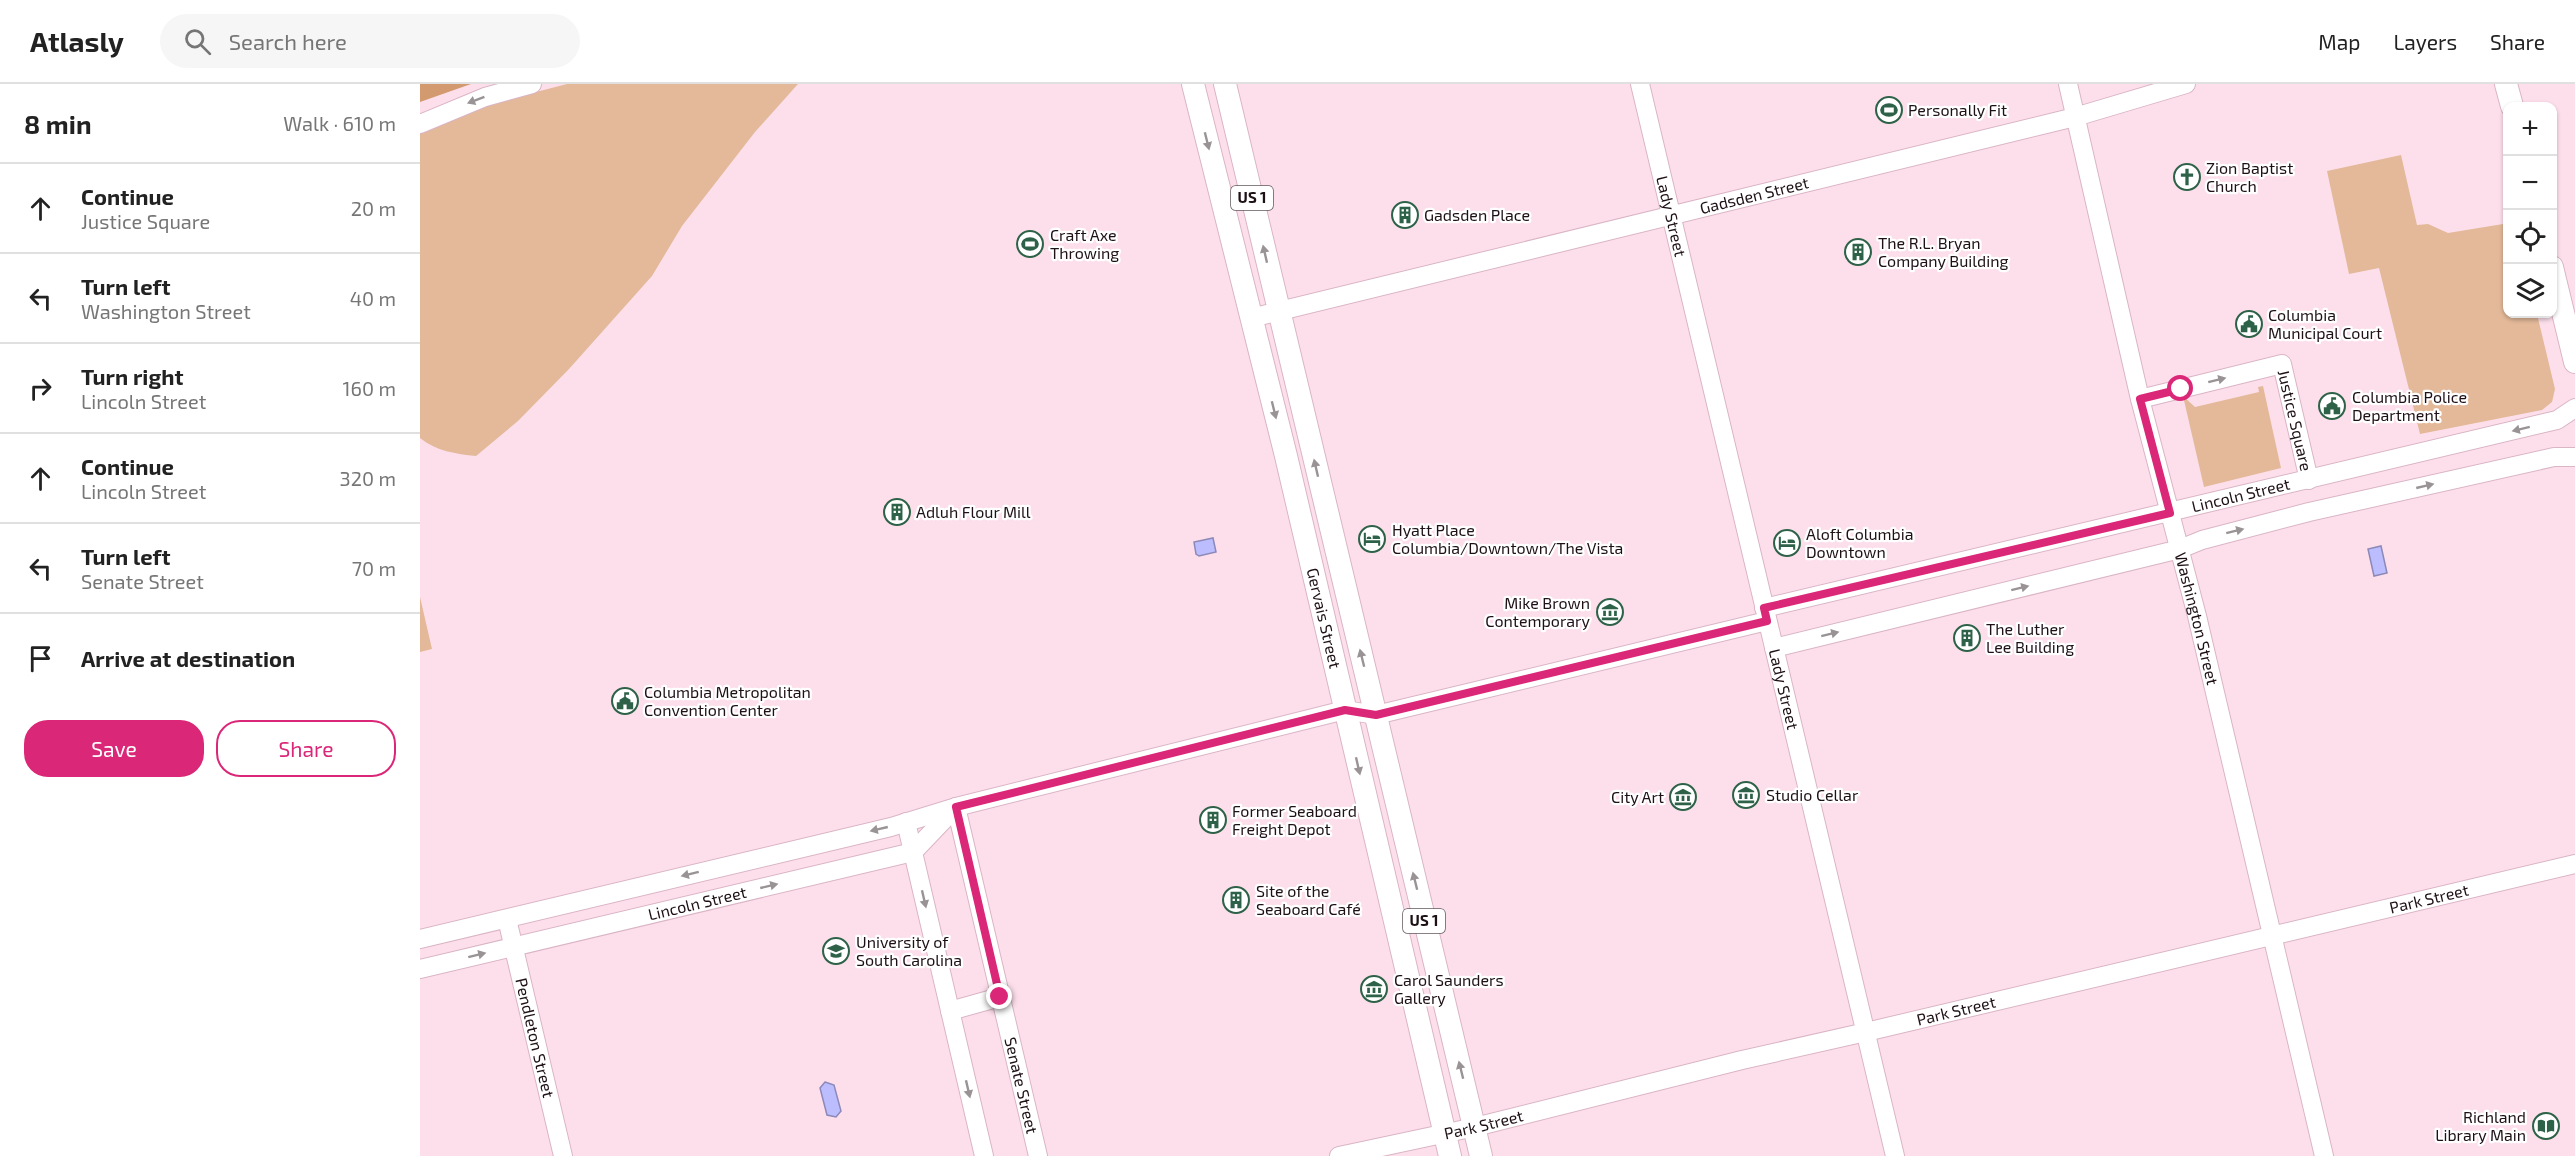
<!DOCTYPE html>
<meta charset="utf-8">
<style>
:root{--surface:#fff;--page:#f6f6f6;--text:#222;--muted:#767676;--line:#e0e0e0;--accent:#db2777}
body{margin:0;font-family:"Exo 2",sans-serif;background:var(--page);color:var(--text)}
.controls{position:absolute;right:18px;top:18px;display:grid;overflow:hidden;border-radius:12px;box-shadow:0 2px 4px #0004}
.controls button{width:54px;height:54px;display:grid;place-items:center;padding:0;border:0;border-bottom:2px solid var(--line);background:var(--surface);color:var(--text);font:30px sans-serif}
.stop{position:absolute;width:18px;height:18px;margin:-14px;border:4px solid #db2777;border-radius:50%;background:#fff}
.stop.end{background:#db2777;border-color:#fff;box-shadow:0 2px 6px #0008}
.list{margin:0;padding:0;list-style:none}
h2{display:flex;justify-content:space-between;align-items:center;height:78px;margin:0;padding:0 24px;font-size:26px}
h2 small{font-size:20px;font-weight:400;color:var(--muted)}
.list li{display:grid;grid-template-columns:39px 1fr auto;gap:18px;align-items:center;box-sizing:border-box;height:90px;padding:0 24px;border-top:2px solid var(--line)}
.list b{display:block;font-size:22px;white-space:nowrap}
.list p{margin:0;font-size:20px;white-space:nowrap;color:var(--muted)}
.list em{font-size:20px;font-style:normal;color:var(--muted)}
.actions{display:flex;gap:12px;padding:18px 24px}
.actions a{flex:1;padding:14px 0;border:2px solid var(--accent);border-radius:24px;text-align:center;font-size:21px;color:var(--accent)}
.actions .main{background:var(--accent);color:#fff}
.icon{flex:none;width:33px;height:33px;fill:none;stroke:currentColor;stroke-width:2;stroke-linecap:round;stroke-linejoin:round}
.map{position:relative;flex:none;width:2155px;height:1072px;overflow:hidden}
header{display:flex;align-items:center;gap:36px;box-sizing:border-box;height:84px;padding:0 30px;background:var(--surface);border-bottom:2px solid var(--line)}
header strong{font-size:28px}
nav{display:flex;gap:33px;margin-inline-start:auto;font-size:21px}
.search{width:420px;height:54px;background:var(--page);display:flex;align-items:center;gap:15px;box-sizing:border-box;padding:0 21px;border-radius:33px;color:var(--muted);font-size:22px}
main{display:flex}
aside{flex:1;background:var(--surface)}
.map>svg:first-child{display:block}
.green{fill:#e3b999}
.forest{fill:#d29a6e}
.water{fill:#bbbdfe;stroke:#8c89b8;stroke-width:1.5}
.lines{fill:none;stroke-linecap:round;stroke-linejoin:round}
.minor-casing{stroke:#dab5c5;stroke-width:20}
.major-casing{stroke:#dab5c5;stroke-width:24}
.minor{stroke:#fff;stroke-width:18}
.major{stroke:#fff;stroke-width:22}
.oneway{fill:#999396}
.route{stroke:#db2777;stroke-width:8}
.labels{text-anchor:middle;stroke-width:4.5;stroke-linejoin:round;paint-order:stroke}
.shield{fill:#fff;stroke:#61585c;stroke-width:1.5}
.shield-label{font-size:15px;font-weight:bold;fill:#1d1016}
.poi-label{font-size:16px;fill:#1d1016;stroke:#fff;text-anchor:start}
.street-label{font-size:16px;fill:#1d1016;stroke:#fff}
</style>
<header>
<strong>Atlasly</strong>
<div class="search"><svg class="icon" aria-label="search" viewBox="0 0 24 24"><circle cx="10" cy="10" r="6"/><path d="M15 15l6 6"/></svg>Search here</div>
<nav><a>Map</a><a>Layers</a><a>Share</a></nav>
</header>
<main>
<aside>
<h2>8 min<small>Walk · 610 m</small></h2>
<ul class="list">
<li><svg class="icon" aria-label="ahead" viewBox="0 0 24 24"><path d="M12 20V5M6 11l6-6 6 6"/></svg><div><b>Continue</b><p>Justice Square</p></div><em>20 m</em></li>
<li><svg class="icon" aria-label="left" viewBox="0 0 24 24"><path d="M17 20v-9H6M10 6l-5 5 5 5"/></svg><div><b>Turn left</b><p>Washington Street</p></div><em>40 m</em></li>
<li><svg class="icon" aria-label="right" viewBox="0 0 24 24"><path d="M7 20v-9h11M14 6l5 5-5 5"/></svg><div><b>Turn right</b><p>Lincoln Street</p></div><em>160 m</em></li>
<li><svg class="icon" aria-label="ahead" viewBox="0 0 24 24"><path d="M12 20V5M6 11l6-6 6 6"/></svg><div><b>Continue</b><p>Lincoln Street</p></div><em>320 m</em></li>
<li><svg class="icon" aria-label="left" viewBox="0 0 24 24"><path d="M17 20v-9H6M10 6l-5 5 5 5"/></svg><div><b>Turn left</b><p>Senate Street</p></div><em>70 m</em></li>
<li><svg class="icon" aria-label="arrive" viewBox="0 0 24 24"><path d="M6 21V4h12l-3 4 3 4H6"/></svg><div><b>Arrive at destination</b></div></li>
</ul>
<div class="actions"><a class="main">Save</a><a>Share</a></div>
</aside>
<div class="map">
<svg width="2155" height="1072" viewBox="0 0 2155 1072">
<rect width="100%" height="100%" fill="#fddfec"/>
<path class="green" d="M 147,0 L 378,0 L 335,48 L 262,142 L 232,192 L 149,285 L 98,337 L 56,372 C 36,370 16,367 0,354 L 0,48 L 73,19 Z
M 1981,71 L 1997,141 L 2008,140 L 2028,149 L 2083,140 L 2087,143 L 2088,230 L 2117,230 L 2135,305 L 2132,318 L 2122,326 L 2000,350 L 1959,184 L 1929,190 L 1907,87 Z
M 1843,302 L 1861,384 L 1784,403 L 1763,312 L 1775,323 L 1839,308 L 1838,303 Z
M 0,513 L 12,565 L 0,568 Z"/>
<path class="forest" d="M 0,0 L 51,0 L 0,18 Z"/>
<path class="water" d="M 793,454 L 796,468 L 779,472 L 776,470 L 774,458 Z
M 1961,462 L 1967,489 L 1954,492 L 1948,465 Z
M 405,998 L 414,1001 L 421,1027 L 416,1033 L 407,1031 L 400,1004 Z"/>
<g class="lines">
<defs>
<g id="minor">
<path id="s1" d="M 1220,0 L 1475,1072"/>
<path id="s2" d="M 1648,0 L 1720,315 L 1777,532 L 1904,1072"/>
<path d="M 0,40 L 65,13 L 112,0"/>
<path id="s3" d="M 831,234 L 1655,33 L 1766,0"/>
<path id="s4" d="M 1720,315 L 1862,280 L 1889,396"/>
<path id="s5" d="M 1344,524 L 2137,336 L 2155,324"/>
<path d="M 1354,564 L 1760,465 L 1782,456 L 1889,428 L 2134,373 L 2155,373"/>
<path id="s6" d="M 536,723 L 618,1072"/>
<path d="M 486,738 L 564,1072"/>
<path id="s7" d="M 87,835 L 143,1072"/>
<path d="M 0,855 L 471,743 L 536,723 L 925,626 L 956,631 L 1347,537"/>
<path id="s8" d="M 0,885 L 493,768 L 536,723"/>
<path d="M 530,927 L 580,913"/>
<path id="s9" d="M 919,1072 L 1055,1043 L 1322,976 L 1446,948 L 2155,780"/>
</g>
<g id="major">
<path id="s10" d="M 773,0 L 866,372 L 1030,1072"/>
<path d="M 805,0 L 1061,1072"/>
<path d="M 2086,0 L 2092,22"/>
<path d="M 2132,183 L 2155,278"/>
</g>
</defs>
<use href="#minor" class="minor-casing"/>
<use href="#major" class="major-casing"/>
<use href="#minor" class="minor"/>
<use href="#major" class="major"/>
</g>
<defs><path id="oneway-solid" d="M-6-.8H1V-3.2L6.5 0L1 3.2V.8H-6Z" transform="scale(1.5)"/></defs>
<g class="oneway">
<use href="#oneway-solid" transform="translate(56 16) rotate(159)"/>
<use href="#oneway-solid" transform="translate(787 57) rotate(76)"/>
<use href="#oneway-solid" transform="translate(845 170) rotate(-103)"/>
<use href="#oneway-solid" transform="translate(1797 296) rotate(-14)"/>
<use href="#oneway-solid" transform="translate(854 326) rotate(76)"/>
<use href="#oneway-solid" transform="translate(2101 345) rotate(166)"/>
<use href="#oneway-solid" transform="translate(896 384) rotate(-103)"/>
<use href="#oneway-solid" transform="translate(2005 402) rotate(-13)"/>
<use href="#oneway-solid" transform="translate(1815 447) rotate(-14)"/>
<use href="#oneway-solid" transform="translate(1600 504) rotate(-14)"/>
<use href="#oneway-solid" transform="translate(1410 550) rotate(-14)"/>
<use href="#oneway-solid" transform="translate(942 574) rotate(-104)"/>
<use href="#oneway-solid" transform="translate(938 682) rotate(77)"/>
<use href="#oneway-solid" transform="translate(459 745) rotate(167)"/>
<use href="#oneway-solid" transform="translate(270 790) rotate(166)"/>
<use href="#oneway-solid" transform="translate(995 797) rotate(-104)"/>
<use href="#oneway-solid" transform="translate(349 802) rotate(-13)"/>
<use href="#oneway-solid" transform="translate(504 815) rotate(77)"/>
<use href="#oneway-solid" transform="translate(57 871) rotate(-14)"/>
<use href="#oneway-solid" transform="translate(1041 986) rotate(-104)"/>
<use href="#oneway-solid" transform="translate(548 1005) rotate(77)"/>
</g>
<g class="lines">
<path class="route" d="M 580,913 L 536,723 L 925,626 L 956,631 L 1347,537 L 1344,524 L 1750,429 L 1720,315 L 1761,305"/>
</g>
<defs>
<symbol id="stadium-ring" viewBox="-11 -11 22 22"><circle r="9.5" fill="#fff" stroke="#2d6248" stroke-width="1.5"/><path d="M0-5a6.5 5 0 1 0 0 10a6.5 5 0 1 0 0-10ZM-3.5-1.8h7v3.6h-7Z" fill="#2d6248"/></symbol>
<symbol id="church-ring" viewBox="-11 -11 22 22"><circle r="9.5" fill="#fff" stroke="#2d6248" stroke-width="1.5"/><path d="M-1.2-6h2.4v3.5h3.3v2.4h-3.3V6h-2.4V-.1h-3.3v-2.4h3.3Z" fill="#2d6248"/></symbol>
<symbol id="building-ring" viewBox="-11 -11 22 22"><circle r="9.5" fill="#fff" stroke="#2d6248" stroke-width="1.5"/><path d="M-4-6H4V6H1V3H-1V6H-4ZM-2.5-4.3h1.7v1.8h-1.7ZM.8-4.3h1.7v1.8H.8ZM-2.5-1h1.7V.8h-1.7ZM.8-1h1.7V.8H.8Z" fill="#2d6248"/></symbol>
<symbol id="civic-ring" viewBox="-11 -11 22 22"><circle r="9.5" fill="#fff" stroke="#2d6248" stroke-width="1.5"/><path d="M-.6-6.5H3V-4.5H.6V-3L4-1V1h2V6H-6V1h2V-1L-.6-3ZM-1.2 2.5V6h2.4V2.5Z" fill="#2d6248"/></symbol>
<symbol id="hotel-ring" viewBox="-11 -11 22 22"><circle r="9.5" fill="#fff" stroke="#2d6248" stroke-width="1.5"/><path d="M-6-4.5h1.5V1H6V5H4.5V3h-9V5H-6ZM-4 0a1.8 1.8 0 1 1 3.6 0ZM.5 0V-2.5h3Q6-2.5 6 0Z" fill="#2d6248"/></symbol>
<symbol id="museum-ring" viewBox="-11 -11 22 22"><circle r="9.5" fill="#fff" stroke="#2d6248" stroke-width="1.5"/><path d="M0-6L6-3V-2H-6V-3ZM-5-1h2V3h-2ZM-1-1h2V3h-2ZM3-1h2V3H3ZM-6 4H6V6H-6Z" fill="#2d6248"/></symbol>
<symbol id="university-ring" viewBox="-11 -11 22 22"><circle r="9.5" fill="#fff" stroke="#2d6248" stroke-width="1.5"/><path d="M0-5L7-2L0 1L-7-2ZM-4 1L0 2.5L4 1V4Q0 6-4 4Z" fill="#2d6248"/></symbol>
<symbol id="library-ring" viewBox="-11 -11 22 22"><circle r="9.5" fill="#fff" stroke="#2d6248" stroke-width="1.5"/><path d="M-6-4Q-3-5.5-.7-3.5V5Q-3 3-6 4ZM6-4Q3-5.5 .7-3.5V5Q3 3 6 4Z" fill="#2d6248"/></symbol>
</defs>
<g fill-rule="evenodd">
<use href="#stadium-ring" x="1454" y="11" width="30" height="30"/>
<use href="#church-ring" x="1752" y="78" width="30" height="30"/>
<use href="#building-ring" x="970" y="116" width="30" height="30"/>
<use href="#stadium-ring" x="595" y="145" width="30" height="30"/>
<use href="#building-ring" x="1423" y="153" width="30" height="30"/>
<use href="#civic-ring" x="1814" y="225" width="30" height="30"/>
<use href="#civic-ring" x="1897" y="307" width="30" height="30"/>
<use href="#building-ring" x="462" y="413" width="30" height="30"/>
<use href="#hotel-ring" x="937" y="440" width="30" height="30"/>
<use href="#hotel-ring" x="1352" y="444" width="30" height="30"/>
<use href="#museum-ring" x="1175" y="513" width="30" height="30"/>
<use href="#building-ring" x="1532" y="539" width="30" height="30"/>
<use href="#civic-ring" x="190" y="602" width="30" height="30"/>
<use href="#museum-ring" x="1311" y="696" width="30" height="30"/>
<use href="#museum-ring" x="1248" y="698" width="30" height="30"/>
<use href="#building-ring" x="778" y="721" width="30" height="30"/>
<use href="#building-ring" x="801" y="801" width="30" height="30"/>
<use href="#university-ring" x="401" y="852" width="30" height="30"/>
<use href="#museum-ring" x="939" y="890" width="30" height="30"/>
<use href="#library-ring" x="2111" y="1027" width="30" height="30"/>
</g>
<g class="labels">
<g class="shield">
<rect x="811" y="102" width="42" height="24" rx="4.5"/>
<rect x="983" y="825" width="42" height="24" rx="4.5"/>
</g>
<g class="shield-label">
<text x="832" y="119">US 1</text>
<text x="1004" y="842">US 1</text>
</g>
<g class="poi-label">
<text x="1488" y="32">Personally Fit</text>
<text x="1786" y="90">Zion Baptist<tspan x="1786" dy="18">Church</tspan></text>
<text x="1004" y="137">Gadsden Place</text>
<text x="630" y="157">Craft Axe<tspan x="630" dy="18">Throwing</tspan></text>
<text x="1458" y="165">The R.L. Bryan<tspan x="1458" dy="18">Company Building</tspan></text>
<text x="1848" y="237">Columbia<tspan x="1848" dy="18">Municipal Court</tspan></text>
<text x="1932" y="319">Columbia Police<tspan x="1932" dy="18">Department</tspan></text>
<text x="496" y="434">Adluh Flour Mill</text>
<text x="972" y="452">Hyatt Place<tspan x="972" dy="18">Columbia/Downtown/The Vista</tspan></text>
<text x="1386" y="456">Aloft Columbia<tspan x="1386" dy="18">Downtown</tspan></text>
<text x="1170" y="525" text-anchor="end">Mike Brown<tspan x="1170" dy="18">Contemporary</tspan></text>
<text x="1566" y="551">The Luther<tspan x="1566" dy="18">Lee Building</tspan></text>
<text x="224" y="614">Columbia Metropolitan<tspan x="224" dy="18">Convention Center</tspan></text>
<text x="1346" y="717">Studio Cellar</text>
<text x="1244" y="719" text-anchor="end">City Art</text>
<text x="812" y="733">Former Seaboard<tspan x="812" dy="18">Freight Depot</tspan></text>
<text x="836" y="813">Site of the<tspan x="836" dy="18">Seaboard Café</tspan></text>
<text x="436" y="864">University of<tspan x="436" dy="18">South Carolina</tspan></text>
<text x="974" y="902">Carol Saunders<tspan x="974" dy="18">Gallery</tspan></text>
<text x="2106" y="1039" text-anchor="end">Richland<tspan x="2106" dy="18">Library Main</tspan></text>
</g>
<g class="street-label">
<text dy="6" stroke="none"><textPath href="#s3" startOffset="518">Gadsden Street</textPath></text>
<text dy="6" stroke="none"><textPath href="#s1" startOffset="136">Lady Street</textPath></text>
<text dy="6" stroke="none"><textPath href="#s4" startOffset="204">Justice Square</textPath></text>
<text dy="6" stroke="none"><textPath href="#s5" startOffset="490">Lincoln Street</textPath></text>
<text dy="6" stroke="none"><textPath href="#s10" startOffset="550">Gervais Street</textPath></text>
<text dy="6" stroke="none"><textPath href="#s2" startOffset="550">Washington Street</textPath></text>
<text dy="6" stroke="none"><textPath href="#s1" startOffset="622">Lady Street</textPath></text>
<text dy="6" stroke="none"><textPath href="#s9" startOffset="1120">Park Street</textPath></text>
<text dy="6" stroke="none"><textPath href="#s8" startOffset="285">Lincoln Street</textPath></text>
<text dy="6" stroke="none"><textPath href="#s9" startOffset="634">Park Street</textPath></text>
<text dy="6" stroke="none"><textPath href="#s7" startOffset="122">Pendleton Street</textPath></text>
<text dy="6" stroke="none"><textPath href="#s6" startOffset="286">Senate Street</textPath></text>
<text dy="6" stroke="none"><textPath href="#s9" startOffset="148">Park Street</textPath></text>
</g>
</g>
</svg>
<div class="controls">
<button>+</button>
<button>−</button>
<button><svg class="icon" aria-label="locate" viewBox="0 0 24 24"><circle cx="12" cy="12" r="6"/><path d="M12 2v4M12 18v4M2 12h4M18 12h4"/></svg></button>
<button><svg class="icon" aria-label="layers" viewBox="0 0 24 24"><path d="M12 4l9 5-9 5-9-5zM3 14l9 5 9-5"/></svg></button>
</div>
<div class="stop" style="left:1761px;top:305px"></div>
<div class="stop end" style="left:580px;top:913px"></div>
</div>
</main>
